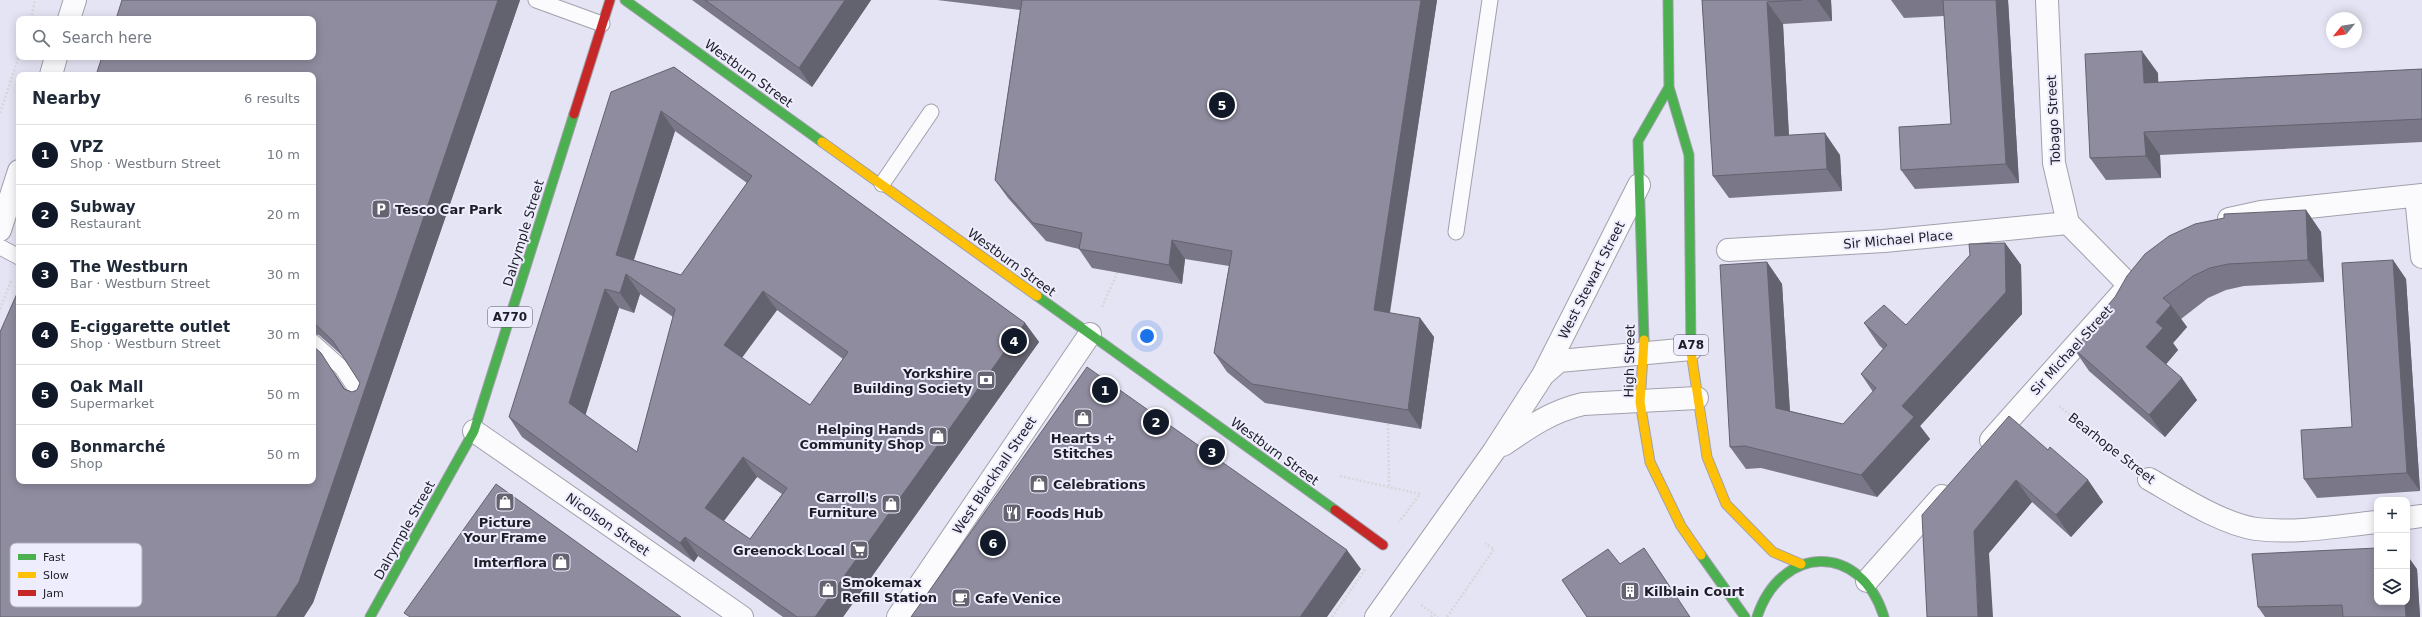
<!DOCTYPE html>
<meta charset="utf-8">
<style>
:root{--surface:#fff;--page:#f6f6f7;--text:#1f2937;--muted:#747a83;--line:#e0e1e3;--accent:#111827}
body{margin:0;font-family:"DejaVu Sans",sans-serif;background:var(--page);color:var(--text)}
.controls{position:absolute;right:12px;bottom:12px;display:grid;overflow:hidden;border-radius:8px;box-shadow:0 2px 10px #0003}
.controls button{width:36px;height:36px;display:grid;place-items:center;padding:0;border:0;border-bottom:1px solid var(--line);background:var(--surface);color:var(--text);font:20px sans-serif}
.compass{position:absolute;left:2326px;top:12px;width:36px;height:36px;border-radius:50%;background:var(--surface);box-shadow:0 2px 10px #0003;rotate:240deg}
.you{position:absolute;left:1147px;top:336px;width:14px;height:14px;margin:-10px;border:3px solid #fff;border-radius:50%;background:#1a73e8;box-shadow:0 0 0 6px #1a73e833}
.badge{display:grid;place-items:center;width:26px;height:26px;border-radius:50%;background:var(--accent);color:#fff;font-size:13px;font-weight:700}
.pin{position:absolute;translate:-50% -50%;border:2px solid #fff;box-shadow:0 1px 4px #0006}
.list{margin:0;padding:0;list-style:none}
h2{display:flex;justify-content:space-between;align-items:center;height:52px;margin:0;padding:0 16px;font-size:17px}
h2 small{font-size:13px;font-weight:400;color:var(--muted)}
.list li{display:grid;grid-template-columns:26px 1fr auto;gap:12px;align-items:center;box-sizing:border-box;height:60px;padding:0 16px;border-top:1px solid var(--line)}
.list b{display:block;font-size:15px;white-space:nowrap}
.list p{margin:0;font-size:13px;white-space:nowrap;color:var(--muted)}
.list em{font-size:13px;font-style:normal;color:var(--muted)}
.icon{flex:none;width:22px;height:22px;fill:none;stroke:currentColor;stroke-width:2;stroke-linecap:round;stroke-linejoin:round}
.map{position:relative;flex:none;width:2422px;height:617px;overflow:hidden}
.search{position:absolute;background:var(--surface);box-shadow:0 2px 10px #0003;left:16px;top:16px;width:300px;height:44px;display:flex;align-items:center;gap:10px;box-sizing:border-box;padding:0 14px;border-radius:8px;color:var(--muted);font-size:15px}
.panel{position:absolute;background:var(--surface);box-shadow:0 2px 10px #0003;left:16px;top:72px;width:300px;height:412px;border-radius:8px}
.map>svg:first-child{display:block}
.lines{fill:none;stroke-linecap:round;stroke-linejoin:round}
.lane-casing{stroke:#a1a0ac;stroke-width:17}
.street-casing{stroke:#a1a0ac;stroke-width:24}
.fast-casing{stroke:#a1a0ac;stroke-width:11}
.slow-casing{stroke:#a1a0ac;stroke-width:11}
.jam-casing{stroke:#a1a0ac;stroke-width:11}
.path{stroke:#d7d6da;stroke-width:2.5;stroke-dasharray:2 2;stroke-linecap:butt}
.lane{stroke:#fbfbfd;stroke-width:15}
.street{stroke:#fbfbfd;stroke-width:22}
.fast{stroke:#4caf50;stroke-width:9}
.slow{stroke:#ffc107;stroke-width:9}
.jam{stroke:#c62828;stroke-width:9}
.wall{fill:#7a7888;fill-rule:evenodd}
.shaded-wall{fill:#63626f}
.building{fill:#8e8c9e;stroke:#63626f;fill-rule:evenodd}
.labels{text-anchor:middle;stroke-width:4;stroke-linejoin:round;paint-order:stroke}
.shield{fill:#ededfe;stroke:#5c5b68;stroke-width:1}
.shield-label{font-size:12px;font-weight:bold;fill:#1e1d27}
.street-label{font-size:13px;fill:#1e1d27;stroke:#ededfe}
.poi-label{font-size:13px;font-weight:bold;fill:#1e1d27;stroke:#ededfe;text-anchor:start}
.key{fill:#ededfe;stroke:#afafbe;stroke-width:1}
.key-label{font-size:11px;fill:#1e1d27}
</style>
<div class="map">
<svg width="2422" height="617" viewBox="0 0 2422 617">
<rect width="100%" height="100%" fill="#e5e4f4"/>
<g class="lines">
<defs>
<path id="lane" d="M 536,0 L 602,24
M 882,184 L 931,112
M 1456,232 L 1490,0
M 0,247 L 19,257
M 313,342 L 342,368 L 366,404"/>
<path id="street" d="M 2047,0 L 2054,163 L 2068,223 L 2129,285
M 69,19 L 75,0
M 51,75 L 56,57
M 2416,196 L 2422,257
M 2229,219 L 2261,212 L 2422,195
M 0,230 L 19,171
M 1728,250 L 1884,241 L 2068,223
M 1543,375 L 1559,361 L 1691,349
M 474,431 L 742,617
M 1991,440 L 2124,291
M 1503,445 C 1529,427 1552,411 1583,404 L 1697,398
M 2149,479 C 2179,496 2222,524 2256,529 C 2296,534 2337,526 2377,522
M 2407,518 L 2422,516
M 1867,581 L 1942,496
M 898,617 L 1090,334
M 1376,617 L 1494,451 L 1543,375 L 1639,185"/>
<path id="fast" d="M 625,0 L 822,142
M 1668,0 L 1669,87 L 1689,155 L 1691,352
M 1037,296 L 1335,510
M 1644,340 L 1638,141 L 1669,87
M 1701,555 L 1745,617
M 370,617 L 474,431 L 574,114
M 1757,617 C 1781,544 1861,542 1884,617"/>
<path id="slow" d="M 822,142 L 1037,296
M 1644,340 L 1640,402 L 1650,462 L 1681,526 L 1701,555
M 1691,352 L 1707,457 L 1726,504 L 1773,552 L 1801,564"/>
<path id="jam" d="M 574,114 L 610,0
M 1335,510 L 1383,545"/>
</defs>
<use href="#lane" class="lane-casing"/>
<use href="#street" class="street-casing"/>
<use href="#fast" class="fast-casing"/>
<use href="#slow" class="slow-casing"/>
<use href="#jam" class="jam-casing"/>
<path class="path" d="M 31,19 L 35,0
M 0,113 L 19,56
M 1102,307 L 1119,269
M 0,309 L 11,281
M 2059,406 L 2127,461
M 1388,420 L 1389,486
M 1340,476 L 1420,494 L 1399,522
M 1421,605 L 1438,617
M 1332,617 L 1366,568
M 1431,617 L 1433,614
M 1447,617 L 1494,549 L 1485,543"/>
<use href="#lane" class="lane"/>
<use href="#street" class="street"/>
<use href="#fast" class="fast"/>
<use href="#slow" class="slow"/>
<use href="#jam" class="jam"/>
</g>
<path class="wall" d="M 520,0 L 313,603 L 335,374 L 345,389 L 352,392 L 357,390 L 360,383 L 345,358 L 319,335 L 313,334 L 313,75 Z
M 692,0 L 871,0 L 812,87 Z
M 937,0 L 1437,0 L 1390,313 L 1420,318 L 1434,337 L 1421,429 L 1265,403 L 1227,372 L 1214,353 L 1229,266 L 1185,259 L 1182,284 L 1092,268 L 1079,249 L 1046,241 L 1008,198 L 995,180 L 1020,10 Z
M 1702,0 L 1831,0 L 1832,21 L 1783,24 L 1789,135 L 1840,155 L 1842,191 L 1729,198 L 1713,176 Z
M 1891,0 L 2008,0 L 2019,183 L 1915,189 L 1901,170 L 1951,124 L 1944,16 L 1904,18 Z
M 674,67 L 1025,323 L 1039,342 L 843,617 L 783,617 L 698,556 L 694,562 L 522,437 L 509,417 ZM 675,131 L 747,183 L 681,275 L 634,260 ZM 640,294 L 673,317 L 637,452 L 585,415 L 619,308 L 634,313 ZM 777,310 L 843,359 L 810,405 L 742,358 ZM 757,477 L 782,494 L 750,539 L 724,521 Z
M 2422,69 L 2422,142 L 2160,155 L 2161,178 L 2106,180 L 2090,158 L 2158,73 L 2158,82 Z
M 2306,210 L 2321,232 L 2324,282 L 2244,286 L 2226,290 L 2208,298 L 2181,319 L 2187,327 L 2173,343 L 2178,350 L 2166,364 L 2197,400 L 2165,437 L 2089,371 L 2074,349 L 2104,315 L 2102,312 Z
M 2005,243 L 2021,265 L 2022,314 L 1920,426 L 1930,439 L 1877,497 L 1761,468 L 1746,469 L 1730,447 L 1767,262 L 1782,284 L 1790,411 L 1843,424 L 1873,392 L 1861,374 L 1883,349 L 1879,345 L 1864,323 L 1906,325 Z
M 2393,260 L 2406,279 L 2420,491 L 2317,498 L 2304,479 L 2352,427 Z
M 2048,450 L 2088,480 L 2103,502 L 2071,537 L 2032,502 L 1989,553 L 1922,515 Z
M 2417,569 L 2420,617 L 2265,617 L 2258,607 Z"/>
<path class="shaded-wall" d="M 498,0 L 520,0 L 313,603 L 304,617 L 276,617 L 344,389 L 321,353 L 358,409 Z
M 845,0 L 871,0 L 812,87 L 799,68 Z
M 1421,0 L 1437,0 L 1387,329 L 1374,310 Z
M 1817,0 L 1831,0 L 1832,21 Z
M 1996,0 L 2008,0 L 2019,183 L 2006,164 Z
M 1767,2 L 1783,24 L 1790,158 L 1775,136 Z
M 2142,51 L 2158,73 L 2159,105 L 2144,83 Z
M 661,111 L 675,131 L 629,274 L 616,255 Z
M 2144,132 L 2160,155 L 2161,178 L 2146,156 Z
M 1825,133 L 1840,155 L 1842,191 L 1827,169 Z
M 2306,210 L 2321,232 L 2324,282 L 2308,260 Z
M 1172,240 L 1185,259 L 1182,284 L 1169,265 Z
M 2005,243 L 2021,265 L 2022,314 L 1920,426 L 1930,439 L 1877,497 L 1861,475 L 1902,406 Z
M 2393,260 L 2406,279 L 2420,491 L 2407,473 Z
M 1767,262 L 1782,284 L 1791,430 L 1776,408 Z
M 626,274 L 640,294 L 634,313 L 620,293 Z
M 605,289 L 619,308 L 583,423 L 569,403 Z
M 763,291 L 777,310 L 737,364 L 724,345 Z
M 2171,305 L 2187,327 L 2173,343 L 2178,350 L 2162,369 L 2146,347 L 2156,322 Z
M 1420,318 L 1434,337 L 1421,429 L 1408,410 Z
M 1025,323 L 1039,342 L 843,617 L 815,617 Z
M 2182,378 L 2197,400 L 2165,437 L 2149,415 Z
M 743,457 L 757,477 L 719,527 L 705,508 Z
M 2016,480 L 2032,502 L 1989,553 L 1993,617 L 1978,617 L 1974,531 Z
M 2088,480 L 2103,502 L 2071,537 L 2056,515 Z
M 685,537 L 698,556 L 694,562 L 680,543 Z
M 1644,548 L 1657,567 L 1690,617 Z
M 1347,550 L 1361,569 L 1327,617 L 1300,617 Z
M 2407,555 L 2417,569 L 2420,617 L 2406,617 L 2405,602 L 2407,602 Z"/>
<path class="building" d="M 122,0 L 498,0 L 299,582 L 276,617 L 0,617 L 0,332 L 19,289 L 19,481 L 313,481 L 313,346 L 321,353 L 344,389 L 352,392 L 357,390 L 360,383 L 333,341 L 313,322 L 313,75 L 96,75 L 102,57 L 313,57 L 313,19 L 116,19 Z
M 705,0 L 845,0 L 799,68 Z
M 1022,0 L 1421,0 L 1374,310 L 1420,318 L 1408,410 L 1252,384 L 1214,353 L 1232,251 L 1172,240 L 1169,265 L 1079,249 L 1082,233 L 1033,223 L 995,180 Z
M 1702,0 L 1802,0 L 1767,2 L 1775,136 L 1825,133 L 1827,169 L 1713,176 Z
M 1943,0 L 1996,0 L 2006,164 L 1901,170 L 1899,127 L 1951,124 Z
M 2142,51 L 2144,83 L 2422,69 L 2422,119 L 2144,132 L 2146,156 L 2090,158 L 2085,54 Z
M 674,67 L 1025,323 L 815,617 L 797,617 L 685,537 L 680,543 L 509,417 L 611,92 ZM 661,111 L 752,176 L 681,275 L 616,255 ZM 626,274 L 675,309 L 637,452 L 569,403 L 605,289 L 620,293 ZM 763,291 L 848,352 L 810,405 L 724,345 ZM 743,457 L 787,488 L 750,539 L 705,508 Z
M 2306,210 L 2308,260 L 2228,264 L 2210,268 L 2193,276 L 2163,298 L 2171,305 L 2156,322 L 2163,328 L 2146,347 L 2182,378 L 2149,415 L 2074,349 L 2104,314 L 2102,312 L 2115,297 L 2127,276 L 2145,254 L 2169,236 L 2195,224 L 2224,218 L 2224,214 Z
M 2005,243 L 2006,292 L 1902,406 L 1914,417 L 1861,475 L 1745,446 L 1730,447 L 1720,265 L 1767,262 L 1776,408 L 1843,424 L 1876,388 L 1861,374 L 1887,345 L 1864,323 L 1884,305 L 1906,325 L 1970,255 L 1969,244 Z
M 2393,260 L 2407,473 L 2304,479 L 2301,430 L 2352,427 L 2342,263 Z
M 1087,367 L 1347,550 L 1300,617 L 911,617 Z
M 2009,416 L 2048,450 L 2050,447 L 2088,480 L 2056,515 L 2016,480 L 1974,531 L 1978,617 L 1927,617 L 1922,515 Z
M 496,484 L 681,617 L 410,617 L 404,613 Z
M 1644,548 L 1690,617 L 1587,617 L 1562,580 L 1608,549 L 1620,564 Z
M 2377,548 L 2377,602 L 2405,602 L 2406,617 L 2343,617 L 2342,605 L 2258,607 L 2252,554 Z"/>
<defs>
<symbol id="parking-square" viewBox="-11 -11 22 22"><rect x="-9" y="-9" width="18" height="18" rx="4" fill="#64636f" stroke="#ededfe"/><path d="M-3.5-5.5H1a3.5 3.5 0 0 1 0 7H-1V5.5H-3.5ZM-1-3.4V-.6H.8a1.4 1.4 0 0 0 0-2.8Z" fill="#fff"/></symbol>
<symbol id="bank-square" viewBox="-11 -11 22 22"><rect x="-9" y="-9" width="18" height="18" rx="4" fill="#64636f" stroke="#ededfe"/><path d="M-6-4H6V4H-6ZM0-2.3a2.3 2.3 0 1 0 0 4.6a2.3 2.3 0 1 0 0-4.6Z" fill="#fff"/></symbol>
<symbol id="shop-square" viewBox="-11 -11 22 22"><rect x="-9" y="-9" width="18" height="18" rx="4" fill="#64636f" stroke="#ededfe"/><path d="M-5-2.5h2.3a2.7 3.5 0 0 1 5.4 0H5L5.5 6h-11ZM-1.5-2.5h3a1.5 2.3 0 0 0-3 0Z" fill="#fff"/></symbol>
<symbol id="restaurant-square" viewBox="-11 -11 22 22"><rect x="-9" y="-9" width="18" height="18" rx="4" fill="#64636f" stroke="#ededfe"/><path d="M-5-6h1v4h1v-4h1v4h1v-4h1v5L-1.5 .5V6h-2V.5L-5-1ZM5-6V6H3V1.5H1.5Q1.5-4 5-6Z" fill="#fff"/></symbol>
<symbol id="supermarket-square" viewBox="-11 -11 22 22"><rect x="-9" y="-9" width="18" height="18" rx="4" fill="#64636f" stroke="#ededfe"/><path d="M-6-5.5h2.5l.6 2H6L4.5 2H-2.5L-4.4-4H-6ZM-1.5 3.2a1.3 1.3 0 1 0 .1 0ZM3 3.2a1.3 1.3 0 1 0 .1 0Z" fill="#fff"/></symbol>
<symbol id="building-square" viewBox="-11 -11 22 22"><rect x="-9" y="-9" width="18" height="18" rx="4" fill="#64636f" stroke="#ededfe"/><path d="M-4-6H4V6H1V3H-1V6H-4ZM-2.5-4.3h1.7v1.8h-1.7ZM.8-4.3h1.7v1.8H.8ZM-2.5-1h1.7V.8h-1.7ZM.8-1h1.7V.8H.8Z" fill="#fff"/></symbol>
<symbol id="cafe-square" viewBox="-11 -11 22 22"><rect x="-9" y="-9" width="18" height="18" rx="4" fill="#64636f" stroke="#ededfe"/><path d="M-5.5-4.5H6V0H3Q3 3.5 0 3.5H-2.5Q-5.5 3.5-5.5 0ZM3-3.2v2h1.7v-2ZM-6 4.5H4V6H-6Z" fill="#fff"/></symbol>
</defs>
<g fill-rule="evenodd">
<use href="#parking-square" x="370" y="198" width="22" height="22"/>
<use href="#bank-square" x="975" y="369" width="22" height="22"/>
<use href="#shop-square" x="1072" y="407" width="22" height="22"/>
<use href="#shop-square" x="927" y="425" width="22" height="22"/>
<use href="#shop-square" x="1028" y="473" width="22" height="22"/>
<use href="#shop-square" x="494" y="491" width="22" height="22"/>
<use href="#shop-square" x="880" y="493" width="22" height="22"/>
<use href="#restaurant-square" x="1001" y="502" width="22" height="22"/>
<use href="#supermarket-square" x="848" y="539" width="22" height="22"/>
<use href="#shop-square" x="550" y="551" width="22" height="22"/>
<use href="#shop-square" x="817" y="578" width="22" height="22"/>
<use href="#building-square" x="1619" y="580" width="22" height="22"/>
<use href="#cafe-square" x="950" y="587" width="22" height="22"/>
</g>
<g class="labels">
<g class="shield">
<rect x="488" y="307" width="44" height="20" rx="3"/>
<rect x="1674" y="335" width="34" height="20" rx="3"/>
</g>
<g class="shield-label">
<text x="510" y="321">A770</text>
<text x="1691" y="349">A78</text>
</g>
<g class="street-label">
<text transform="translate(749 73) rotate(36)" y="5">Westburn Street</text>
<text transform="translate(2053 120) rotate(-93)" y="5">Tobago Street</text>
<text transform="translate(523 233) rotate(-73)" y="5">Dalrymple Street</text>
<text transform="translate(1898 239) rotate(-5)" y="5">Sir Michael Place</text>
<text transform="translate(1012 262) rotate(36)" y="5">Westburn Street</text>
<text transform="translate(1591 280) rotate(-63)" y="5">West Stewart Street</text>
<text transform="translate(2071 350) rotate(-48)" y="5">Sir Michael Street</text>
<text transform="translate(1629 361) rotate(-89)" y="5">High Street</text>
<text transform="translate(2112 448) rotate(38)" y="5">Bearhope Street</text>
<text transform="translate(1275 451) rotate(36)" y="5">Westburn Street</text>
<text transform="translate(994 475) rotate(-56)" y="5">West Blackhall Street</text>
<text transform="translate(608 524) rotate(35)" y="5">Nicolson Street</text>
<text transform="translate(404 530) rotate(-61)" y="5">Dalrymple Street</text>
</g>
<g class="poi-label">
<text x="395" y="214">Tesco Car Park</text>
<text x="972" y="378" text-anchor="end">Yorkshire<tspan x="972" dy="15">Building Society</tspan></text>
<text x="924" y="434" text-anchor="end">Helping Hands<tspan x="924" dy="15">Community Shop</tspan></text>
<text x="1083" y="443" text-anchor="middle">Hearts +<tspan x="1083" dy="15">Stitches</tspan></text>
<text x="1053" y="489">Celebrations</text>
<text x="877" y="502" text-anchor="end">Carroll's<tspan x="877" dy="15">Furniture</tspan></text>
<text x="1026" y="518">Foods Hub</text>
<text x="505" y="527" text-anchor="middle">Picture<tspan x="505" dy="15">Your Frame</tspan></text>
<text x="845" y="555" text-anchor="end">Greenock Local</text>
<text x="547" y="567" text-anchor="end">Imterflora</text>
<text x="842" y="587">Smokemax<tspan x="842" dy="15">Refill Station</tspan></text>
<text x="1644" y="596">Kilblain Court</text>
<text x="975" y="603">Cafe Venice</text>
</g>
</g>
<rect x="10" y="543" width="132" height="64" rx="6" class="key"/>
<rect x="18" y="554" width="18" height="6" fill="#4caf50"/>
<rect x="18" y="572" width="18" height="6" fill="#ffc107"/>
<rect x="18" y="590" width="18" height="6" fill="#c62828"/>
<g class="key-label">
<text x="43" y="561">Fast</text>
<text x="43" y="579">Slow</text>
<text x="43" y="597">Jam</text>
</g>
</svg>
<div class="controls">
<button>+</button>
<button>−</button>
<button><svg class="icon" aria-label="layers" viewBox="0 0 24 24"><path d="M12 4l9 5-9 5-9-5zM3 14l9 5 9-5"/></svg></button>
</div>
<svg class="compass" viewBox="-18 -18 36 36"><path d="M0-13l5 13h-10z" fill="#e53935"/><path d="M0 13l5-13h-10z" fill="#747a83"/></svg>
<div class="you"></div>
<div class="pin badge" style="left:1105px;top:390px">1</div>
<div class="pin badge" style="left:1156px;top:422px">2</div>
<div class="pin badge" style="left:1212px;top:452px">3</div>
<div class="pin badge" style="left:1014px;top:341px">4</div>
<div class="pin badge" style="left:1222px;top:105px">5</div>
<div class="pin badge" style="left:993px;top:543px">6</div>
<div class="search"><svg class="icon" aria-label="search" viewBox="0 0 24 24"><circle cx="10" cy="10" r="6"/><path d="M15 15l6 6"/></svg>Search here</div>
<section class="panel">
<h2>Nearby<small>6 results</small></h2>
<ul class="list">
<li><span class="badge">1</span><div><b>VPZ</b><p>Shop · Westburn Street</p></div><em>10 m</em></li>
<li><span class="badge">2</span><div><b>Subway</b><p>Restaurant</p></div><em>20 m</em></li>
<li><span class="badge">3</span><div><b>The Westburn</b><p>Bar · Westburn Street</p></div><em>30 m</em></li>
<li><span class="badge">4</span><div><b>E-ciggarette outlet</b><p>Shop · Westburn Street</p></div><em>30 m</em></li>
<li><span class="badge">5</span><div><b>Oak Mall</b><p>Supermarket</p></div><em>50 m</em></li>
<li><span class="badge">6</span><div><b>Bonmarché</b><p>Shop</p></div><em>50 m</em></li>
</ul>
</section>
</div>
